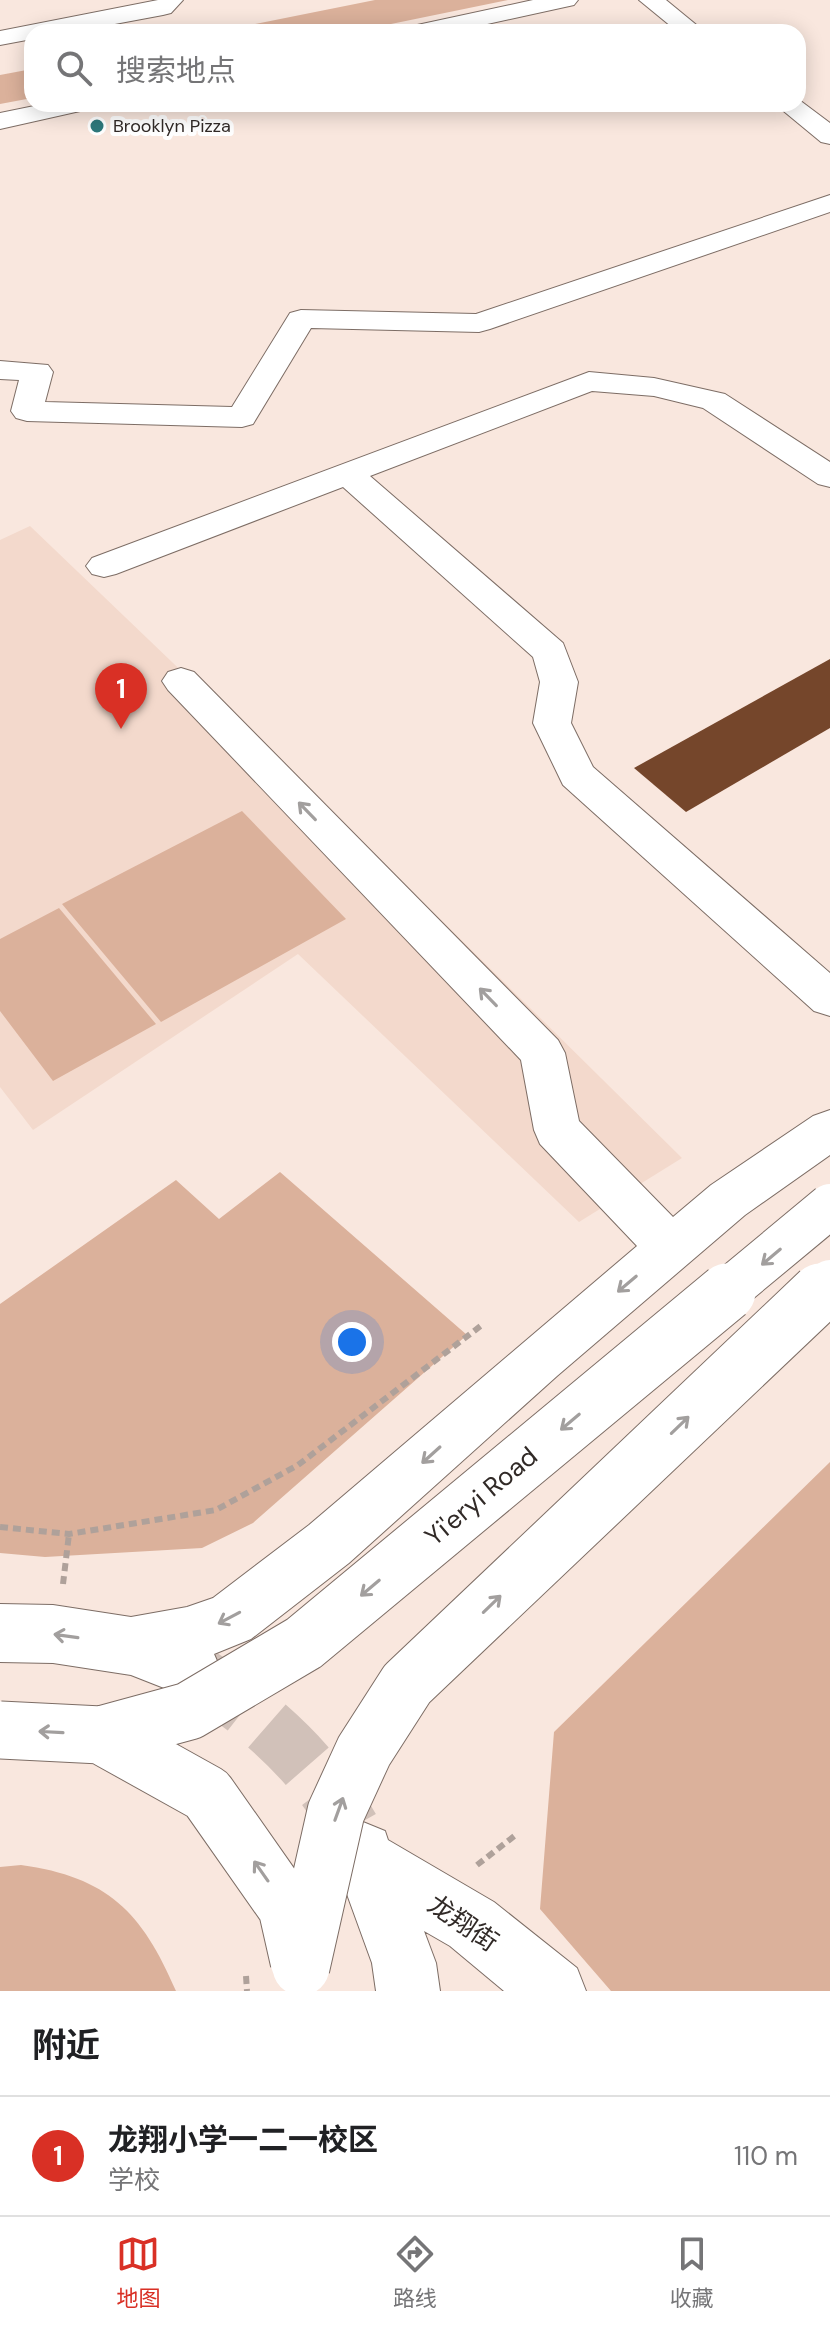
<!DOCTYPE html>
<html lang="zh">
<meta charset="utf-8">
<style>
:root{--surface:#fff;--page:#f2f2f2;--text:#202124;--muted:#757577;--line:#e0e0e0;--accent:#d93025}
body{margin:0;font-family:"DM Sans","Noto Sans SC",sans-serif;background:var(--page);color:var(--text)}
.you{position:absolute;left:352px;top:1342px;width:28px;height:28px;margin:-20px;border:6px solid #fff;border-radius:50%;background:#1a73e8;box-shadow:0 0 0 12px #1a73e833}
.badge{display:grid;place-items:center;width:52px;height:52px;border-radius:50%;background:var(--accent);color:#fff;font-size:26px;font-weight:700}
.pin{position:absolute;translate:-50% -66px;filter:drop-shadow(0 2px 4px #0008)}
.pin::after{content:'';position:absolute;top:42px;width:28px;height:24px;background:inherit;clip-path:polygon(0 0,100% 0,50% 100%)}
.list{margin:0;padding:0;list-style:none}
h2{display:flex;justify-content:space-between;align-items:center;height:104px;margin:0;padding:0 32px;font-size:34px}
h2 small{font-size:26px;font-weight:400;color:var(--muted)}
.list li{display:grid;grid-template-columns:52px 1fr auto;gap:24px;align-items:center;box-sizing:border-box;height:120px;padding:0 32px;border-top:2px solid var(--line)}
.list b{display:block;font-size:30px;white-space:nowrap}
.list p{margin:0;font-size:26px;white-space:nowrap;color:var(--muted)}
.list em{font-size:26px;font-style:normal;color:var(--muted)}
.icon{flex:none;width:44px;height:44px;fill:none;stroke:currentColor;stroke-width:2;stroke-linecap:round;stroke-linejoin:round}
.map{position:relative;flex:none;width:830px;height:1991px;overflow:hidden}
.search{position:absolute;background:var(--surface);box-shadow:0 4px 20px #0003;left:24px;right:24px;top:24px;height:88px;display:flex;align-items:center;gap:20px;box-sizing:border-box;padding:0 28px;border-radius:24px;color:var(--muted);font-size:30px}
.sheet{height:224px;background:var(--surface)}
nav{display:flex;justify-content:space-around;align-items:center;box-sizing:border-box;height:112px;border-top:2px solid var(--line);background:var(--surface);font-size:22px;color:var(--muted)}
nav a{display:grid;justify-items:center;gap:4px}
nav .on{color:var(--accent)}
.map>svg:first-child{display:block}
.built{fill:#f3d9cc}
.green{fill:#dbb19b}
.building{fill:#75462b}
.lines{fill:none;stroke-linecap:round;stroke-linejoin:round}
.minor-tunnel{stroke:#d1c1b9;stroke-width:57;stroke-dasharray:57 28;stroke-linecap:butt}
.minor-casing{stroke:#7d6d65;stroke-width:2}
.path{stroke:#afa19a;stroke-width:6;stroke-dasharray:8 5;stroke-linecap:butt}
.minor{fill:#fff;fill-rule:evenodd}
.major-bridge-far1-casing{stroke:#7d6d65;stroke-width:46;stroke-linecap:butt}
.major-bridge-casing{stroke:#7d6d65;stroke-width:59;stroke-linecap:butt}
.major-bridge-far1{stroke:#fff;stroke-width:44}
.major-bridge{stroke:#fff;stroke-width:57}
.oneway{stroke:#a29f9e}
.poi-dot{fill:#2e787b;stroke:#fff;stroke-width:3}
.labels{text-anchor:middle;stroke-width:8;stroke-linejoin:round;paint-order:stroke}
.far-poi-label{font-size:18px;fill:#312a27;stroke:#fff;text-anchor:start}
.near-street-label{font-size:26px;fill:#312a27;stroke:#fff}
</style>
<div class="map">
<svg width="830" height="1991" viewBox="0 0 830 1991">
<rect width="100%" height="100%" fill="#f9e7de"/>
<path class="built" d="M 30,526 L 439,918 L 682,1158 L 579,1222 L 298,954 L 33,1130 L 0,1087 L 0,540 Z"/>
<path class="green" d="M 375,0 L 508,0 L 352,32 L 215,32 Z
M 32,69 L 32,98 L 0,104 L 0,75 Z
M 242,811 L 346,919 L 161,1022 L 62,904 Z
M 59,908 L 156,1024 L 53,1081 L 0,1011 L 0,939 Z
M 280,1172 L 467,1335 L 253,1523 L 202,1548 L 45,1557 L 0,1553 L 0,1304 L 176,1180 L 219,1219 Z
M 830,1462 L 830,1991 L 611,1991 L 540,1909 L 554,1732 Z
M 21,1865 C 108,1877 142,1912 176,1991 L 0,1991 L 0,1867 Z"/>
<path class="building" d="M 830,659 L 830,728 L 686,812 L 634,768 Z"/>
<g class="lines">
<path class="minor-tunnel" d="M 199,1675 C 261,1716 314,1762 351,1828"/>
<defs>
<path id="minor" d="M 158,0 L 183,0 L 171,13 L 163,15 L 72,32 L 32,32 L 32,39 L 0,45 L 0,31 Z
M 533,0 L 578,0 L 574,5 L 451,32 L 405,32 L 408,27 Z
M 639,0 L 666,0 L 705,32 L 678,32 Z
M 798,99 L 830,123 L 830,144 L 821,142 L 775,104 L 798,104 Z
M 44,104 L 93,104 L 89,109 L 0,129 L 0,113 Z
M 830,195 L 830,212 L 490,329 L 479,332 L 311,328 L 253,424 L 242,427 L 27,421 L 16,418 L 11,411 L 19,380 L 0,379 L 0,361 L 48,365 L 53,372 L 45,402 L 232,407 L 290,313 L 301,310 L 476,314 Z
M 589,372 L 654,378 L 725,394 L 830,462 L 830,487 L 818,484 L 703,408 L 654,396 L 592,391 L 370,476 L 563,643 L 578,682 L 571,723 L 593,767 L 830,973 L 830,1016 L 814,1011 L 563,785 L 533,723 L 540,682 L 533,657 L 343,487 L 116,574 L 104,577 L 92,574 L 86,566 L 92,558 Z
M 181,668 L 194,672 L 558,1040 L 565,1053 L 579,1121 L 673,1217 L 711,1185 L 813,1116 L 830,1110 L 830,1155 L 745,1215 L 557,1376 L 349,1563 L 251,1639 L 214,1654 L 221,1670 L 212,1690 L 192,1699 L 131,1675 L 53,1663 L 0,1662 L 0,1604 L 53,1605 L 131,1617 L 187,1607 L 213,1598 L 309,1525 L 637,1246 L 540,1144 L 534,1130 L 521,1060 L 168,690 L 162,681 L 168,672 Z
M 363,1822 L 385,1831 L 388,1840 L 494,1902 L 577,1968 L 586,1991 L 504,1991 L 450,1946 L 424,1931 L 436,1963 L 440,1991 L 376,1991 L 372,1963 L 332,1853 L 341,1831 Z"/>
</defs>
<use href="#minor" class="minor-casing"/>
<path class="path" d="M 0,1527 L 69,1534 L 216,1510 L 298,1465 L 482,1325
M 63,1584 L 69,1534
M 477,1865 L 517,1834
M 246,1976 L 247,1991"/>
<use href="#minor" class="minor"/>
<defs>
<path id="major-bridge-far1" d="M 724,1294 L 830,1206
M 818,1294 L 830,1282"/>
<path id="major-bridge" d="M 0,1730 L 101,1735 L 207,1794 L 287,1908 L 299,1961
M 101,1735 L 189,1711 L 304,1643 L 727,1292
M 301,1967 L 336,1812 L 364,1751 L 407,1684 L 820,1292"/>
</defs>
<use href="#major-bridge-far1" class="major-bridge-far1-casing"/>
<use href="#major-bridge" class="major-bridge-casing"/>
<use href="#major-bridge-far1" class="major-bridge-far1"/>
<use href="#major-bridge" class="major-bridge"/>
</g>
<defs><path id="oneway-shaft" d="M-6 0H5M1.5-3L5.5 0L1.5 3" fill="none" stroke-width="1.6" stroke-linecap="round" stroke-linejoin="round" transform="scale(2)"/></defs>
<g class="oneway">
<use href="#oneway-shaft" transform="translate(307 811) rotate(-134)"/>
<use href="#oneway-shaft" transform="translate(488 997) rotate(-134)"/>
<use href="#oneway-shaft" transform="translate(771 1257) rotate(140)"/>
<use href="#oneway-shaft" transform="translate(627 1284) rotate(140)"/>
<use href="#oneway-shaft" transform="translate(570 1422) rotate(140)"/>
<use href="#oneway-shaft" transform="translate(680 1425) rotate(-44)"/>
<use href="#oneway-shaft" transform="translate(431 1455) rotate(138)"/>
<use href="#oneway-shaft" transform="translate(370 1588) rotate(140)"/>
<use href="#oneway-shaft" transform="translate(492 1604) rotate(-44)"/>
<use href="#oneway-shaft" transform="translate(229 1618) rotate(152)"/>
<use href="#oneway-shaft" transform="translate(66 1636) rotate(-172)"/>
<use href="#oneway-shaft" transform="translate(51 1732) rotate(-177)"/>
<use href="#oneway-shaft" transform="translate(339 1809) rotate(-70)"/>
<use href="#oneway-shaft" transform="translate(261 1871) rotate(-125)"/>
</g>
<circle class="poi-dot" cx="97" cy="126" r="8"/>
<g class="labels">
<g class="far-poi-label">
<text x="113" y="132">Brooklyn Pizza</text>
</g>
<g class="near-street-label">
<text transform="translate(481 1496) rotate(-40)" y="9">Yi'eryi Road</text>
<text transform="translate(463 1923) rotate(34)" y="9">龙翔街</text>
</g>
</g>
</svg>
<div class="you"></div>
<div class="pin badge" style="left:121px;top:729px">1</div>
<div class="search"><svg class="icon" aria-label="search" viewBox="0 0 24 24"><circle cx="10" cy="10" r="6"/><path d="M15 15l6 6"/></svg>搜索地点</div>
</div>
<section class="sheet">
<h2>附近<small></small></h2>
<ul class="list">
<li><span class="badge">1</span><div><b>龙翔小学一二一校区</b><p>学校</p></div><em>110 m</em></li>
</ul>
</section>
<nav>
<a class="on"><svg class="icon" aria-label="map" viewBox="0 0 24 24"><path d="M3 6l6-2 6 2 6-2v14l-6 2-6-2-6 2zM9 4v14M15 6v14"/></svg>地图</a>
<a><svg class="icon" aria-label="directions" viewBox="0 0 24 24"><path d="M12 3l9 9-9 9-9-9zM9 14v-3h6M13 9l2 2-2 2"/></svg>路线</a>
<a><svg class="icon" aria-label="saved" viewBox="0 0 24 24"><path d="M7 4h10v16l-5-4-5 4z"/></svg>收藏</a>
</nav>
